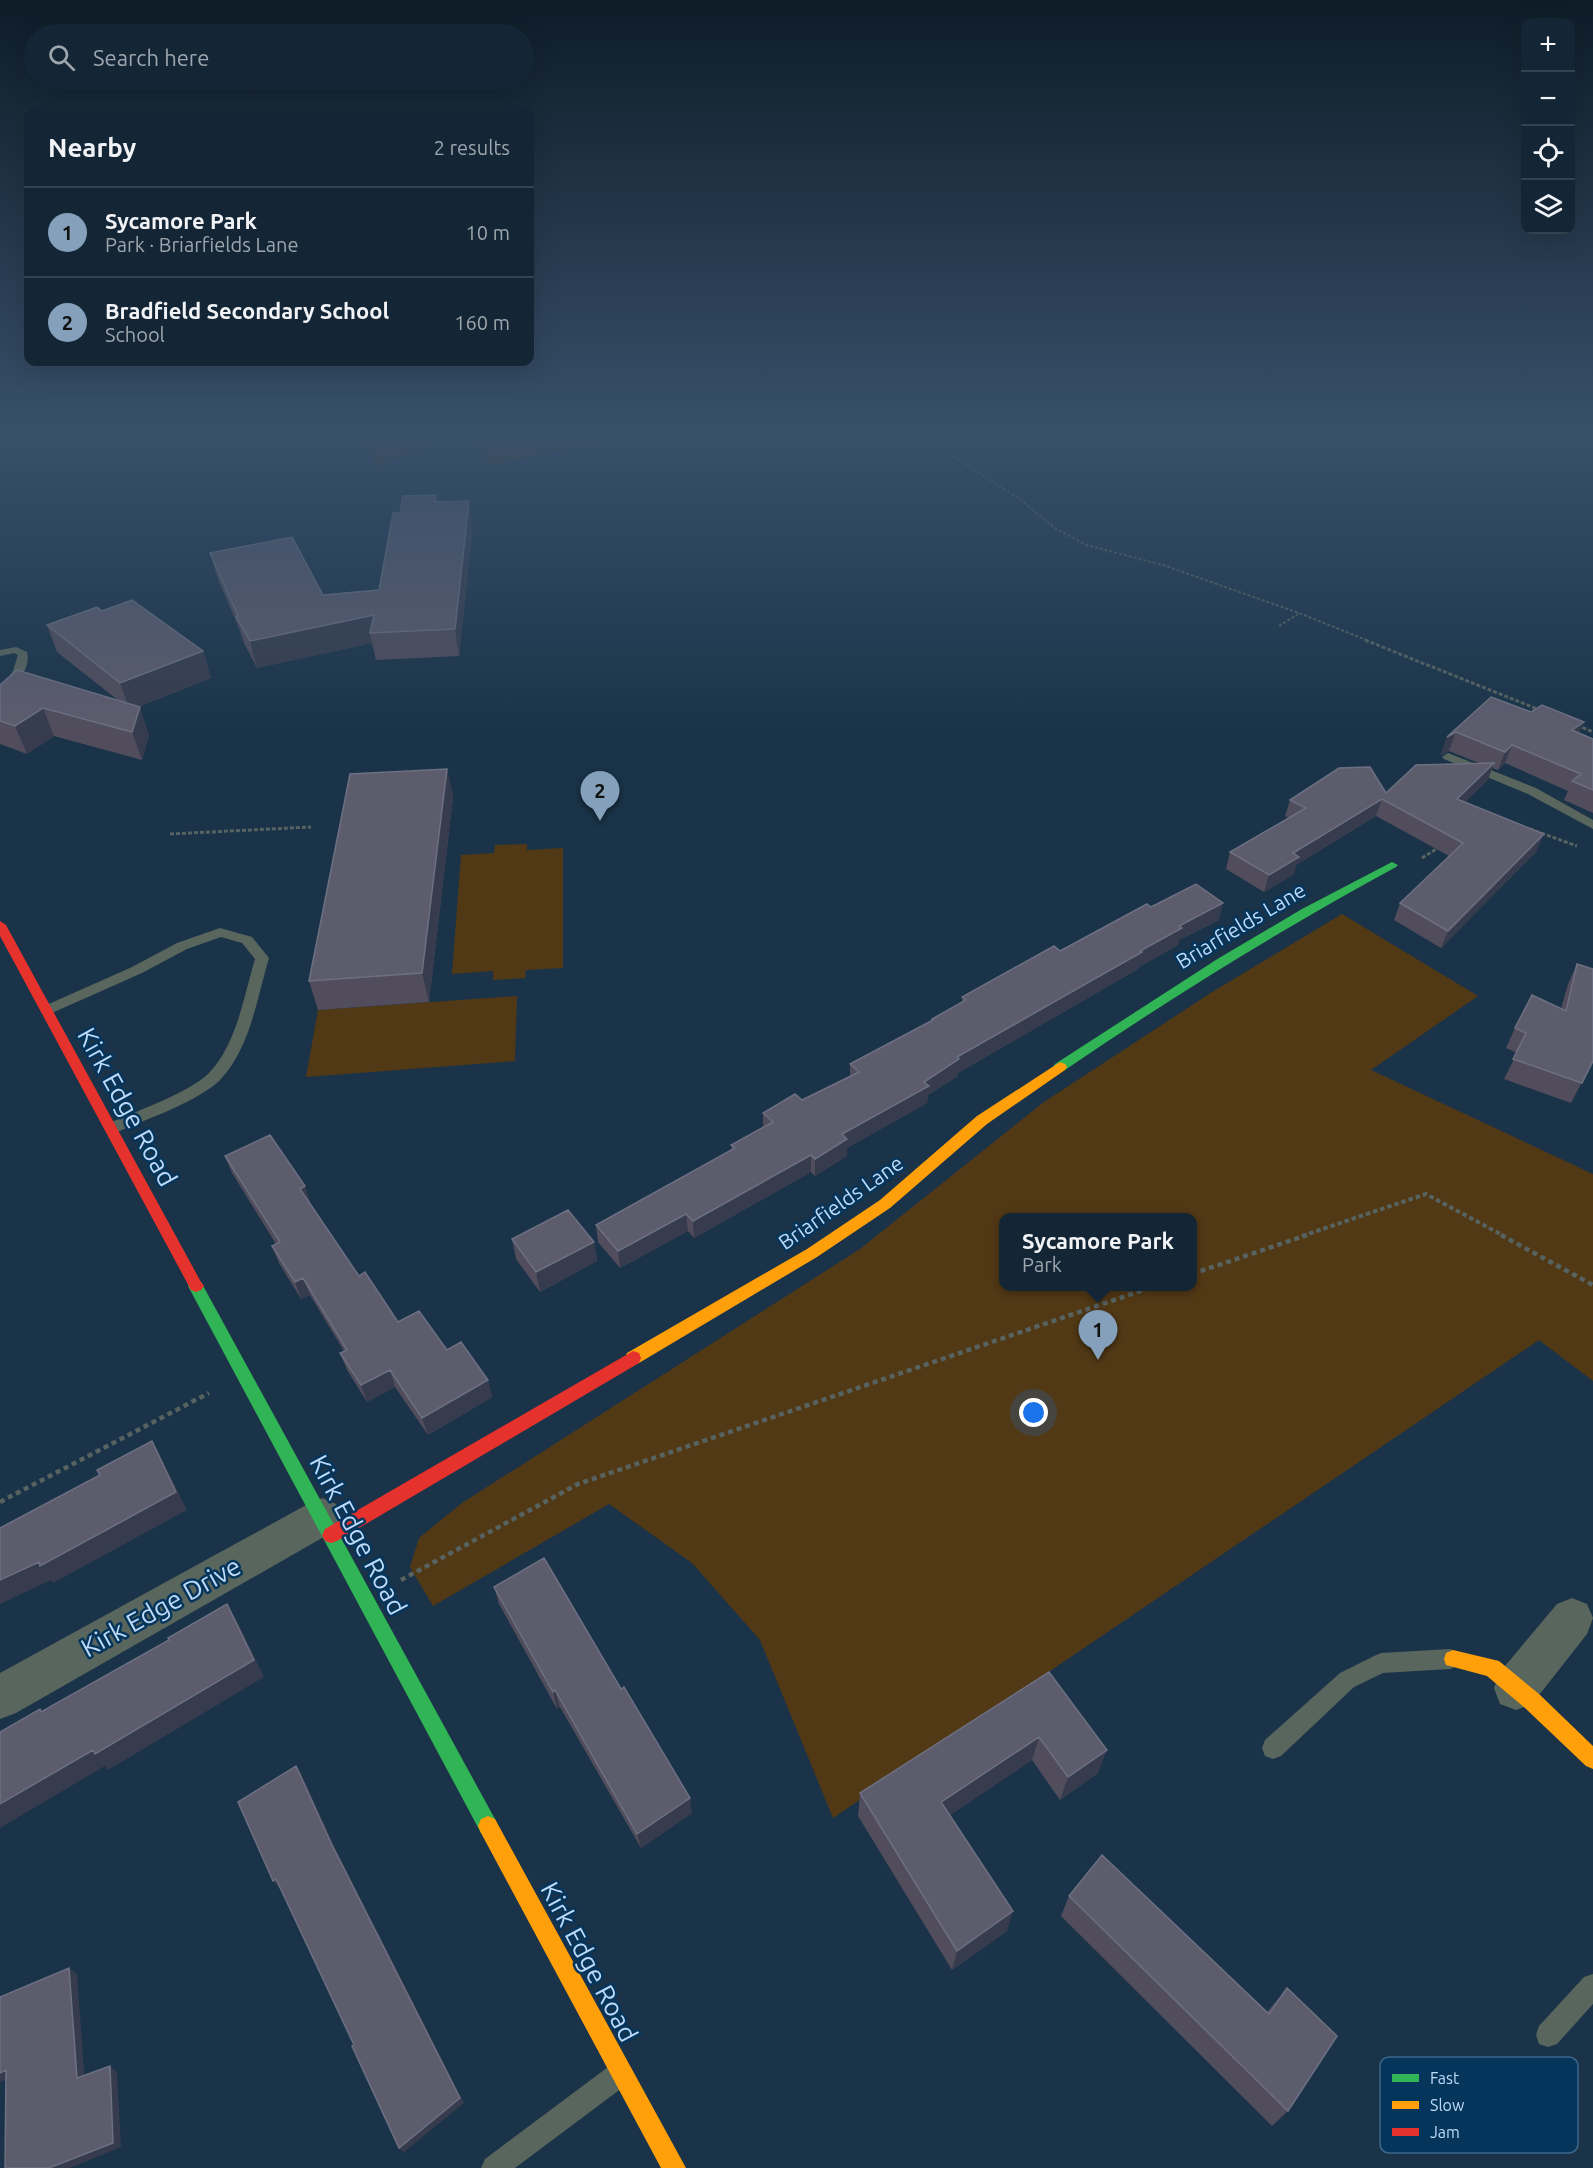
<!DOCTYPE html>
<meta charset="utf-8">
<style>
:root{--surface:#142636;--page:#1d2e3e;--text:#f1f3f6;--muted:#9da5ad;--line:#334351;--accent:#84a0ba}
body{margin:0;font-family:Ubuntu,sans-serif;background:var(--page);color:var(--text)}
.controls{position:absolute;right:18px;top:18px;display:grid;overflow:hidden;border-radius:12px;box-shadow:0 6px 24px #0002}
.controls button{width:54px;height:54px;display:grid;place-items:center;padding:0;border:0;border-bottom:2px solid var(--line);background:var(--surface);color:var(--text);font:30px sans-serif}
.you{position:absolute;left:1034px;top:1413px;width:21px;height:21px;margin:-15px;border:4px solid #fff;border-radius:50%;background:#1a73e8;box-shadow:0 0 0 9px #1a73e833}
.badge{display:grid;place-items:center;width:39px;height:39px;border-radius:50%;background:var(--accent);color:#111;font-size:20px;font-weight:700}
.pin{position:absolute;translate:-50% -50px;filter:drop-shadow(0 2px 3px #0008)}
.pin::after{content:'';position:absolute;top:32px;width:21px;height:18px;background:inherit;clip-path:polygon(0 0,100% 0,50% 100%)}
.popup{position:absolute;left:999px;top:1213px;width:198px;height:78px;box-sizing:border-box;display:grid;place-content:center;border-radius:12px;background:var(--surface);filter:drop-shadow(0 2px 4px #0005);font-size:20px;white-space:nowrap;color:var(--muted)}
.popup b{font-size:22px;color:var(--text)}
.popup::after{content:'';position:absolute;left:50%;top:100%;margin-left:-12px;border:12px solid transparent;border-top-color:var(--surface)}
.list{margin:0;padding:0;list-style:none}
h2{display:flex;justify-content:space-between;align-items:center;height:78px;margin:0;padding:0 24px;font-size:26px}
h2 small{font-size:20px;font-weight:400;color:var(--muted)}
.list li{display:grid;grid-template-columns:39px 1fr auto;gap:18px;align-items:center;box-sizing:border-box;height:90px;padding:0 24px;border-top:2px solid var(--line)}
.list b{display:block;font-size:22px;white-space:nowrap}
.list p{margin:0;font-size:20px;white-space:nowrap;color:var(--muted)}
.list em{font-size:20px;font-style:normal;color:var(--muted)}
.icon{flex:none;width:33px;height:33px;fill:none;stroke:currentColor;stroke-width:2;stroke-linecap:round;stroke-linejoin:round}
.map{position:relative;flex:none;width:1593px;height:2168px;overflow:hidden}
.search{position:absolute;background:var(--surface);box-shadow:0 6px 24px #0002;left:24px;top:24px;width:510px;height:66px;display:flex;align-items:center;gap:15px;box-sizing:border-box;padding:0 21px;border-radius:33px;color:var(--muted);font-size:22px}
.panel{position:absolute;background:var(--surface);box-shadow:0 6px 24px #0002;left:24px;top:108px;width:510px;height:258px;border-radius:12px}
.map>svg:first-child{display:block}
.green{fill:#523916;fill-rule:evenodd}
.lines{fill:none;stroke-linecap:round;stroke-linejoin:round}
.path-far3{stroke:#566361;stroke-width:2;stroke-dasharray:3 2;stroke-linecap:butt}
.path-far2{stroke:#566361;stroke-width:3;stroke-dasharray:4 2;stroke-linecap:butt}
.path-far1{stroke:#566361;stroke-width:4;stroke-dasharray:4.5 3;stroke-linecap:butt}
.path{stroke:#566361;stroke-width:4.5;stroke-dasharray:5 4;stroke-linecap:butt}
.lane{fill:#59665d;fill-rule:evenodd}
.street{fill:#59665d;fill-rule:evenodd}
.fast{fill:#30b455;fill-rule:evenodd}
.slow{fill:#ff9f0a;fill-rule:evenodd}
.jam{fill:#e5322d;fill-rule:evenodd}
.wall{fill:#514d5c}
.shaded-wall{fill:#363c4d}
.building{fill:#5d5c6d;stroke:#6c7082;stroke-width:1.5}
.labels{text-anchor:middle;stroke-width:5;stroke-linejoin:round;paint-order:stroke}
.street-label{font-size:21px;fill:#bddaf8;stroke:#06355c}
.near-street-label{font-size:26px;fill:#bddaf8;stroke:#06355c}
.key{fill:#06355c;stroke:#3d678b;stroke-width:1.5}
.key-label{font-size:16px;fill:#bddaf8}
</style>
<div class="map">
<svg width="1593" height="2168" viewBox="0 0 1593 2168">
<rect width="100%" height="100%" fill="#1a3348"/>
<path class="green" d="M 352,429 L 435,429 L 438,431 L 435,444 L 378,466 Z
M 458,429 L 593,429 L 606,441 L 492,465 Z
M 527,844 L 527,850 L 563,848 L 563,968 L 526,970 L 525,978 L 493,980 L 493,971 L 452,974 L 461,855 L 494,853 L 495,845 Z
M 1342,914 L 1478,996 L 1371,1070 L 1593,1174 L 1593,1381 L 1539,1340 L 833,1818 L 760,1640 L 692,1563 L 609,1504 L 433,1606 L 410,1567 L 419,1538 L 462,1503 L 860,1249 L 1044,1102 L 1209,994 ZM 1004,1218 L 1192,1218 L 1192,1286 L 1004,1286 Z
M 517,996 L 515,1061 L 306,1077 L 318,1010 Z"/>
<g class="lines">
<path class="path-far3" d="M 899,429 L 953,456 L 1017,497 L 1055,528 L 1086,545 L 1163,565 L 1299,613 L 1369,641
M 1279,626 L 1298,614"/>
<path class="path-far2" d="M 1365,640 L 1540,710
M 1577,725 L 1593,732
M 1530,829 L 1577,846
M 170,834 L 311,827
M 1422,858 L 1438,848"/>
<path class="path-far1" d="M 1302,1236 L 1426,1194 L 1504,1236"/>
<path class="path" d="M 1501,1235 L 1593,1285
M 1192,1274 L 1307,1235
M 0,1502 L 209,1393
M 401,1580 L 578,1484 L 1155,1286"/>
<path class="lane" d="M 16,647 L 27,652 C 31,665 20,678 13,688 L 9,689 L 3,686 L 13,671 L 18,655 L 14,653 L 0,656 L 0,650 Z
M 1448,753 L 1536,788 L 1593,820 L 1593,829 L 1528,794 L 1444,759 L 1442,757 Z
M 220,928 L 252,937 L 269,958 C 257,998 250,1049 220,1080 C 199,1101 145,1120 117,1132 L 107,1132 L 104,1128 L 107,1124 C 134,1112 189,1093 209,1073 C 237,1044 244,995 255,959 L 242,943 L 221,937 L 187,949 L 142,973 L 52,1013 L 42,1013 L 40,1010 L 42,1007 L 132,967 L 177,943 Z
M 1450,1649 L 1457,1652 L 1460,1659 L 1457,1666 L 1450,1669 L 1383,1673 L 1354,1687 L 1281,1756 L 1273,1759 L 1265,1756 L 1262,1748 L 1265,1740 L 1340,1673 L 1374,1656 L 1381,1653 Z
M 1593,1974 L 1593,2004 L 1557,2044 L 1548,2047 L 1539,2044 L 1536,2035 L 1539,2026 L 1584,1977 Z
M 617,2064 L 626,2067 L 629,2076 L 626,2085 L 515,2168 L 481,2168 L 485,2159 L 608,2067 Z"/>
<path class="street" d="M 322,1498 L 336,1504 L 342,1517 L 336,1530 L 16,1713 L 0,1719 L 0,1673 L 308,1504 Z
M 1572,1598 L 1587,1604 L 1593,1618 L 1587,1634 L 1532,1704 L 1516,1710 L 1500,1704 L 1494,1688 L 1500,1672 L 1557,1604 Z"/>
<path class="fast" d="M 1392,862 L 1398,865 L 1396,867 C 1282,929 1172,997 1065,1070 L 1055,1070 L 1053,1067 L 1055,1064 L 1219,958 L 1302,909 Z
M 196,1280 L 201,1282 L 495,1819 L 498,1826 L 495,1833 L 488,1836 L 481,1833 L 188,1286 L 191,1282 Z"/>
<path class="slow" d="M 1060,1062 L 1065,1064 L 1067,1067 L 1065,1070 L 987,1124 L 890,1208 L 817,1257 L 639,1363 L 633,1365 L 627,1363 L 625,1358 L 627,1353 L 807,1249 L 880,1200 L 977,1116 Z
M 1453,1650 L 1499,1661 L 1539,1694 L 1593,1746 L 1593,1769 L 1586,1766 L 1525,1708 L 1487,1676 L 1446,1665 L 1444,1659 L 1446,1653 Z
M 488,1816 L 495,1819 L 686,2168 L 661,2168 L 481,1833 L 478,1826 L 481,1819 Z"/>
<path class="jam" d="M 0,921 L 6,925 L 201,1282 L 204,1286 L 201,1290 L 196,1292 L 191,1290 L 0,936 Z
M 633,1351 L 639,1353 L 641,1358 L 639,1363 L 337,1541 L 331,1543 L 325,1541 L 322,1535 L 325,1529 Z"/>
</g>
<path class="wall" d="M 436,495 L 437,502 L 473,526 L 459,656 L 376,660 L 372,643 L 257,668 L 244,643 L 239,628 L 218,579 L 210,553 L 323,595 L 379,590 L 400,513 Z
M 102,611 L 203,651 L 211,678 L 138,707 L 149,735 L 142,760 L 54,736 L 27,754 L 0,744 L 0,685 L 119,701 L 57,652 L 47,625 Z
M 1491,697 L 1531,712 L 1593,739 L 1593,813 L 1564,800 L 1568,791 L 1505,763 L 1498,770 L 1492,768 L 1488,780 L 1465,802 L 1537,851 L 1441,948 L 1394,920 L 1400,903 L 1449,856 L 1376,816 L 1296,865 L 1294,874 L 1264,892 L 1226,869 L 1230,852 L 1289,818 L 1285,816 L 1290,800 L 1386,793 L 1481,764 L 1449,751 L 1441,755 L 1447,737 Z
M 447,769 L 453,797 L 429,1002 L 318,1010 L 309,981 Z
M 1151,907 L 1219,920 L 1179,940 L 1178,945 L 1139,967 L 1138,969 L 958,1073 L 958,1076 L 928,1095 L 927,1103 L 847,1148 L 847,1156 L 815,1176 L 811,1172 L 694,1238 L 688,1231 L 620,1268 L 598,1242 L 596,1225 L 732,1150 L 731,1145 L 763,1127 L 763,1113 L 802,1100 L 850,1076 L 850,1064 L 932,1021 L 932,1019 L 962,1002 L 962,997 Z
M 1577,964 L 1593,1061 L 1571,1103 L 1504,1079 L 1517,1053 L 1506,1048 L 1515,1028 L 1561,1009 L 1568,984 Z
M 225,1156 L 311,1204 L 310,1204 L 359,1276 L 398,1322 L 447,1350 L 488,1380 L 492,1397 L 428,1435 L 395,1387 L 367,1402 L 347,1370 L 340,1353 L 344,1351 L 310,1295 L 301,1299 L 279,1263 L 272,1246 L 276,1244 L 232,1173 Z
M 512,1239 L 594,1242 L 597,1261 L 540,1292 L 516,1259 Z
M 494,1587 L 621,1689 L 692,1813 L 641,1848 L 560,1707 L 557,1709 L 499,1604 Z
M 1049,1672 L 1098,1773 L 1060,1800 L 1032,1760 L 950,1815 L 1007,1931 L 952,1970 L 858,1816 L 860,1793 Z
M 1069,1896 L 1267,2012 L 1287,1988 L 1288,2111 L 1272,2126 L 1061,1916 Z"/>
<path class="shaded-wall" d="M 469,501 L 473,526 L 459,656 L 455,629 Z
M 374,615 L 370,633 L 372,643 L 257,668 L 250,641 Z
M 203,651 L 211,678 L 130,710 L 120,683 Z
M 140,707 L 149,735 L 142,760 L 132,732 Z
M 43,708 L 54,736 L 27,754 L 15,726 Z
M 1584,722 L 1576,741 L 1572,730 Z
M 1456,732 L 1449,751 L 1441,755 L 1447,737 Z
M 1512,745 L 1505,763 L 1498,770 L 1505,752 Z
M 1494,763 L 1488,780 L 1451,816 L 1457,799 Z
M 447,769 L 453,797 L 429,1002 L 422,973 Z
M 1382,799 L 1376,816 L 1296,865 L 1294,874 L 1264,892 L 1269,875 L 1293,853 Z
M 1544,834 L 1537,851 L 1441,948 L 1448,931 Z
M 1223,903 L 1219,920 L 1179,940 L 1178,945 L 1139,967 L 1138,969 L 958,1073 L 958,1076 L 928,1095 L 927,1103 L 847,1148 L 847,1156 L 815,1176 L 815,1159 L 842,1134 L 924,1082 L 957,1057 L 1140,951 L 1179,926 Z
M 811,1155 L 811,1172 L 694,1238 L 693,1221 Z
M 305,1186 L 311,1204 L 306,1207 L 300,1189 Z
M 686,1214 L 688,1231 L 620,1268 L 618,1251 Z
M 594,1242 L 597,1261 L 540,1292 L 536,1272 Z
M 303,1278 L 310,1295 L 301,1299 L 295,1282 Z
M 390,1370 L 395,1387 L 367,1402 L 361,1385 Z
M 488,1380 L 492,1397 L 428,1435 L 422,1418 Z
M 152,1441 L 162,1460 L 187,1510 L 53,1583 L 51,1580 L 0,1604 L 0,1580 Z
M 227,1604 L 237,1621 L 264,1677 L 108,1770 L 105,1766 L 0,1828 L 0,1804 Z
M 555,1690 L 560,1707 L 557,1709 L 553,1692 Z
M 1039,1737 L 1032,1760 L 937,1824 L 941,1802 Z
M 1107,1750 L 1098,1773 L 1060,1800 L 1068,1777 Z
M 296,1766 L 301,1773 L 336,1850 L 464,2103 L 403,2153 L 399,2148 L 331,1843 Z
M 690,1798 L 692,1813 L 641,1848 L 637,1834 Z
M 276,1879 L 281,1886 L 279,1888 L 273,1881 Z
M 1013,1911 L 1007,1931 L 952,1970 L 957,1951 Z
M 69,1968 L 77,1974 L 85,2084 L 77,2078 Z
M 110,2066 L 117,2072 L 121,2147 L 70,2168 L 49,2168 Z
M 6,2070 L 15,2076 L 0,2082 L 0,2073 Z"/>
<path class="building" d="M 436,495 L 435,502 L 469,501 L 455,629 L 370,633 L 374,615 L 250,641 L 236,617 L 238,616 L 210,553 L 292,537 L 323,595 L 379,590 L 393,513 L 400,513 L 403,496 Z
M 132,600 L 203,651 L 120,683 L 47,625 L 97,607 L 102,611 Z
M 17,670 L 140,707 L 132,732 L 43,708 L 15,726 L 0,721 L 0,685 Z
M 1491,697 L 1531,712 L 1542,705 L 1584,722 L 1572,730 L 1593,739 L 1593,790 L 1572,781 L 1581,774 L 1512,745 L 1505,752 L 1456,732 L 1447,737 Z
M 1494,763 L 1457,799 L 1544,834 L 1448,931 L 1400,903 L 1463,843 L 1382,799 L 1293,853 L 1299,857 L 1269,875 L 1230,852 L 1306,808 L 1290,800 L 1339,768 L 1370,767 L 1386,793 L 1416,765 Z
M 447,769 L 422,973 L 309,981 L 350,774 Z
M 1196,884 L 1223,903 L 1179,926 L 1182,928 L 1140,951 L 1142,952 L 957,1057 L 959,1059 L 924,1082 L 929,1086 L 842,1134 L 847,1139 L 815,1159 L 811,1155 L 693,1221 L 686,1214 L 618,1251 L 596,1225 L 735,1148 L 731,1145 L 773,1122 L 763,1113 L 795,1094 L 802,1100 L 859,1072 L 850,1064 L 933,1020 L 932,1019 L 966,1000 L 962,997 L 1054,946 L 1060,951 L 1147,904 L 1151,907 Z
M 1577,964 L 1593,969 L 1593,1061 L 1582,1083 L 1513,1059 L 1526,1033 L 1515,1028 L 1532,995 L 1566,1011 Z
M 270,1135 L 305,1186 L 300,1189 L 359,1276 L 365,1272 L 398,1322 L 419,1311 L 447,1350 L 461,1342 L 488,1380 L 422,1418 L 390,1370 L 361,1385 L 340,1353 L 347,1350 L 303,1278 L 295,1282 L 272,1246 L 280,1242 L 225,1156 Z
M 568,1210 L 594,1242 L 536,1272 L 512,1239 Z
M 152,1441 L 176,1492 L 40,1566 L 39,1562 L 0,1580 L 0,1528 L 100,1475 L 97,1470 Z
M 544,1558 L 621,1689 L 624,1687 L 690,1798 L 637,1834 L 555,1690 L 553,1692 L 494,1587 Z
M 227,1604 L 254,1660 L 95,1754 L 93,1750 L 0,1804 L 0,1732 L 40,1709 L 41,1712 L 169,1640 L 168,1638 Z
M 1049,1672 L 1107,1750 L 1068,1777 L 1039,1737 L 941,1802 L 1013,1911 L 957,1951 L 860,1793 Z
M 296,1766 L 331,1843 L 460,2098 L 399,2148 L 352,2046 L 354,2045 L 276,1879 L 273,1881 L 238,1802 Z
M 1102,1855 L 1269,2014 L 1287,1988 L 1337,2036 L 1288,2111 L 1069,1896 Z
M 69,1968 L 77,2078 L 110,2066 L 113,2143 L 49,2168 L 5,2168 L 6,2070 L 0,2073 L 0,1997 Z"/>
<linearGradient id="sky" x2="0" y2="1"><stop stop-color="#0e1c28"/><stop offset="0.59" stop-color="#38506a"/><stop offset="1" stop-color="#38506a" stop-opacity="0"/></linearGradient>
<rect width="1593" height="733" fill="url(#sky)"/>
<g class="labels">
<g class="street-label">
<text transform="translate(1241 926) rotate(-31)" y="7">Briarfields Lane</text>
<text transform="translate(841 1203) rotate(-35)" y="7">Briarfields Lane</text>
</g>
<g class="near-street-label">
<text transform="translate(127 1107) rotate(61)" y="9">Kirk Edge Road</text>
<text transform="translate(358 1535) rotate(62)" y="9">Kirk Edge Road</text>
<text transform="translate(161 1607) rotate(-29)" y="9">Kirk Edge Drive</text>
<text transform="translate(589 1962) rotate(62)" y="9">Kirk Edge Road</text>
</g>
</g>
<rect x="1380" y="2057" width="198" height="96" rx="9" class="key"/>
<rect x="1392" y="2074" width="27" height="8" fill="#30b455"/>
<rect x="1392" y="2101" width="27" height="8" fill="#ff9f0a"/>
<rect x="1392" y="2128" width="27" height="8" fill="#e5322d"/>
<g class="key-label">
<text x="1430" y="2084">Fast</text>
<text x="1430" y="2111">Slow</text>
<text x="1430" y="2138">Jam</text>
</g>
</svg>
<div class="controls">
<button>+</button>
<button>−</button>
<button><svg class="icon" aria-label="locate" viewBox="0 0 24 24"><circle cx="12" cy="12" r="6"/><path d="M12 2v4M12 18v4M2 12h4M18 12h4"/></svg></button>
<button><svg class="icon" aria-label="layers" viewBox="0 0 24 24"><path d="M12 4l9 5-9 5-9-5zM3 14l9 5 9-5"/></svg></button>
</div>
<div class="you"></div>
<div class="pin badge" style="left:1098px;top:1360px">1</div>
<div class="popup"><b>Sycamore Park</b>Park</div>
<div class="pin badge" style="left:600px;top:821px">2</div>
<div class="search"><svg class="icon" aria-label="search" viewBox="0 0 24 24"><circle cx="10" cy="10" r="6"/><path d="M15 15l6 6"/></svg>Search here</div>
<section class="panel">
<h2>Nearby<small>2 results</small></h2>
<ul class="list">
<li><span class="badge">1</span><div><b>Sycamore Park</b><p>Park · Briarfields Lane</p></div><em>10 m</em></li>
<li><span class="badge">2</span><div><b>Bradfield Secondary School</b><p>School</p></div><em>160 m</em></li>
</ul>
</section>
</div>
